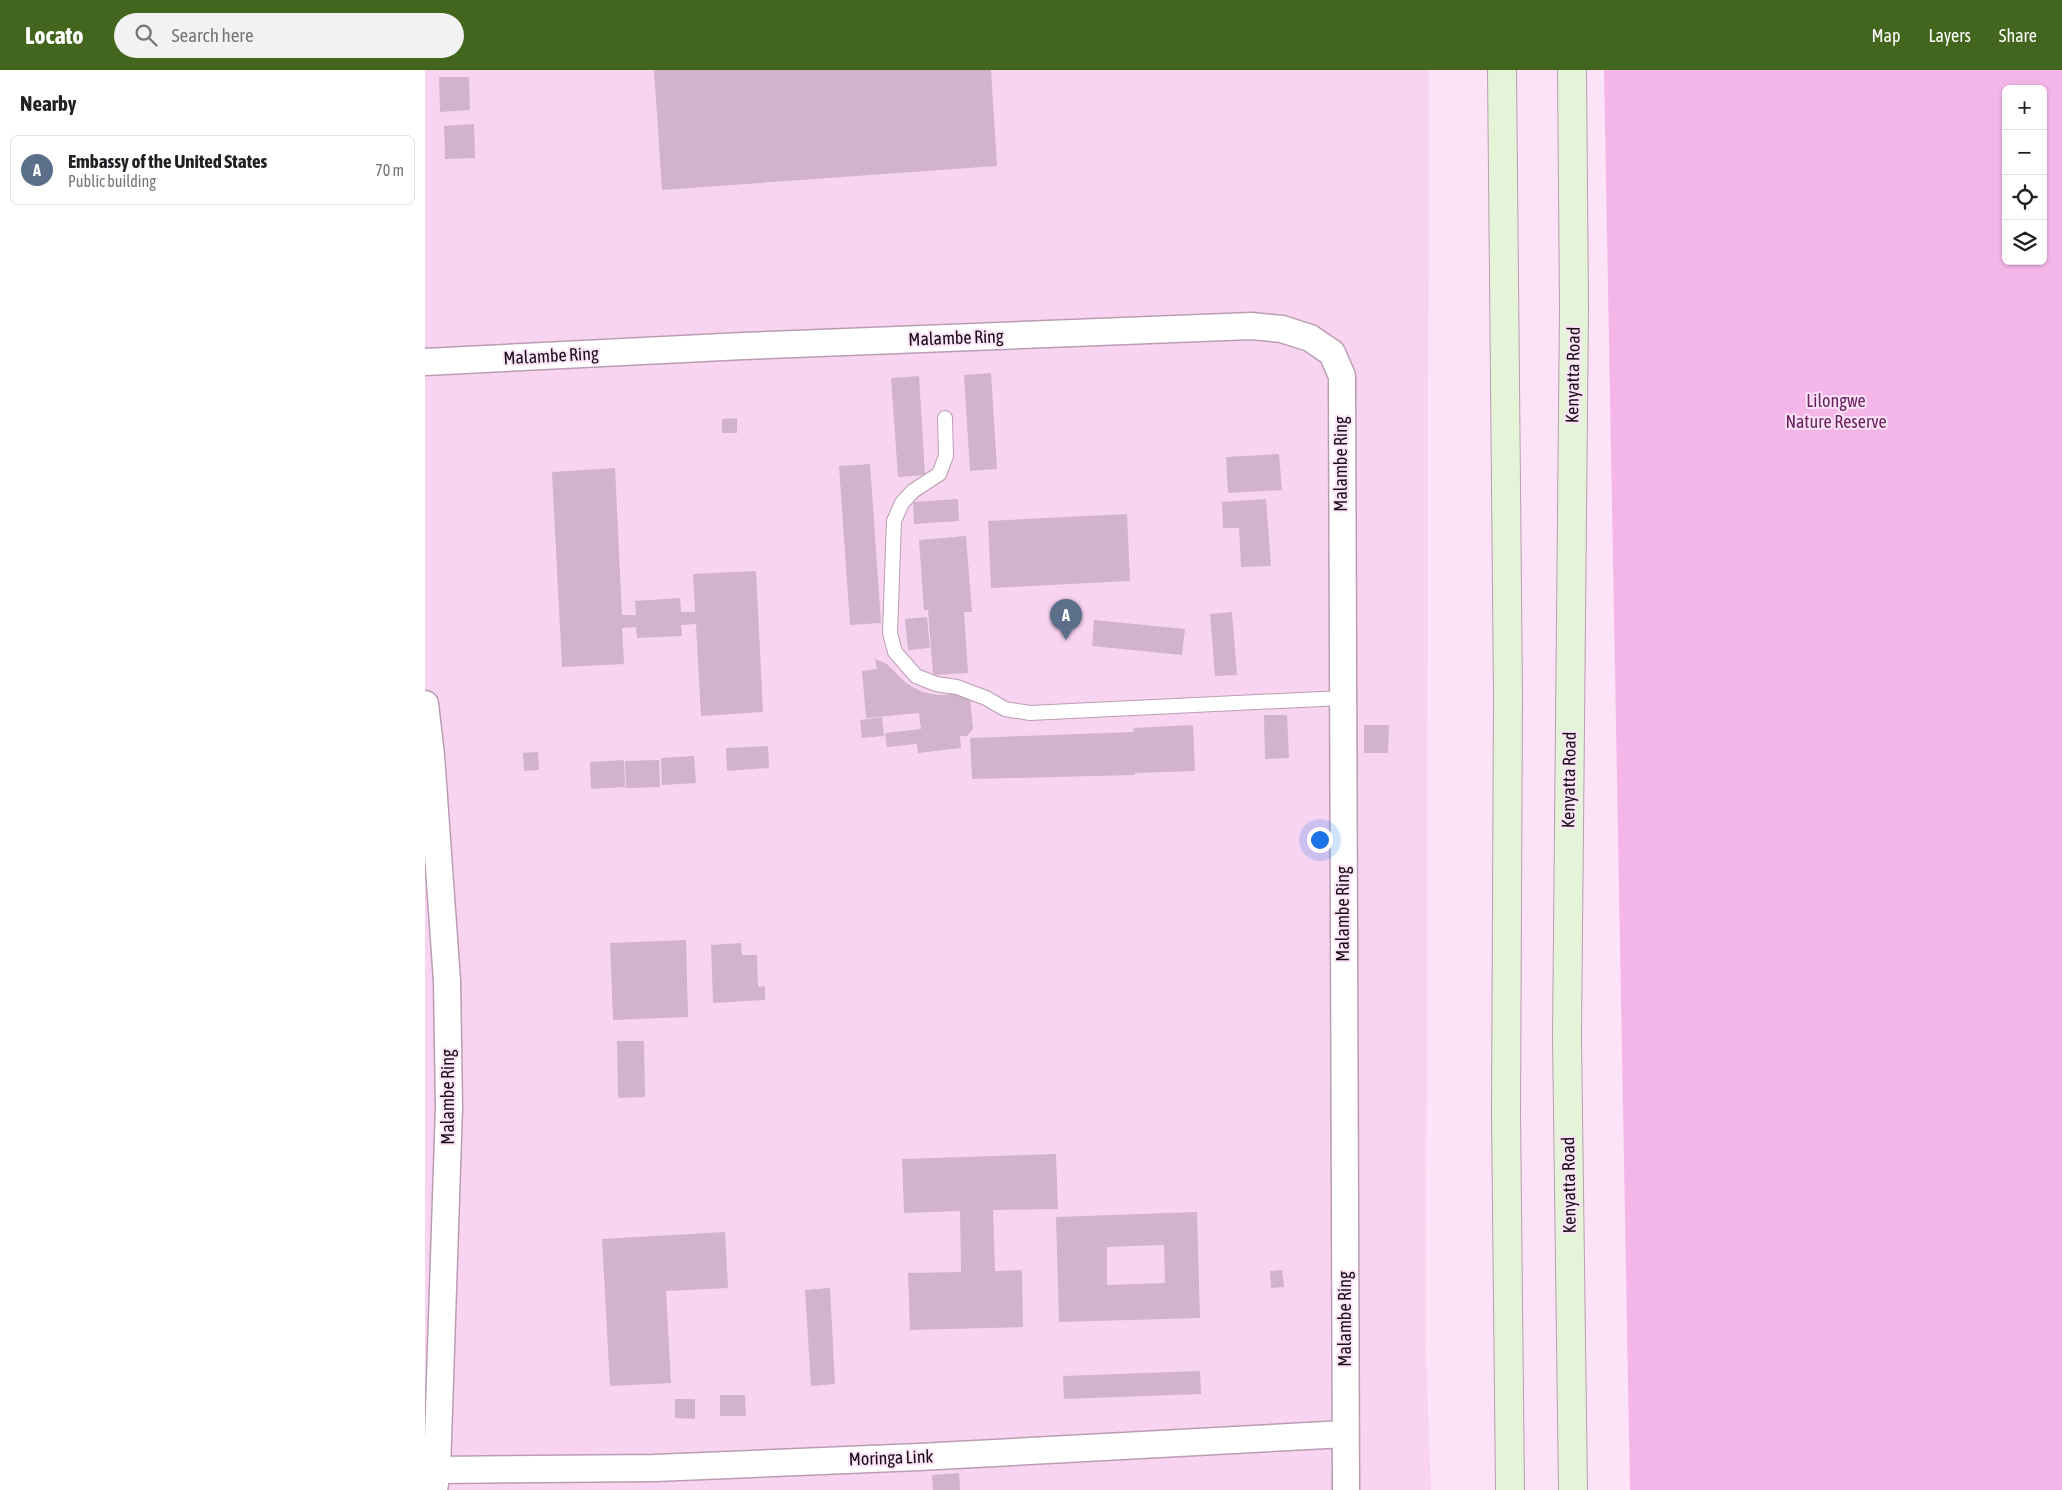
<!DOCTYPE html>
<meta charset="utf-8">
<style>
:root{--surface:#fff;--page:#f2f2f2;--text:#202124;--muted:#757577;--line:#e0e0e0;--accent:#42661e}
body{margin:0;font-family:"Asap Condensed",sans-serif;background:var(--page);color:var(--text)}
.controls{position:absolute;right:15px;top:15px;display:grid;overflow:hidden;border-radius:8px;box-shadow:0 1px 4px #0004}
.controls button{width:45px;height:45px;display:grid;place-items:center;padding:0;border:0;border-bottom:1px solid var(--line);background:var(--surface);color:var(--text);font:25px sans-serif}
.you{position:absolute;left:894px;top:769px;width:18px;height:18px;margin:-12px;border:4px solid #fff;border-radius:50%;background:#1a73e8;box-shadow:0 0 0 8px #1a73e833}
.badge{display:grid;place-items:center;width:32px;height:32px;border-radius:50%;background:var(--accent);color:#fff;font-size:16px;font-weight:700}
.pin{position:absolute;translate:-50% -41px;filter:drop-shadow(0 1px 2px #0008)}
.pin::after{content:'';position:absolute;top:26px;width:18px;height:15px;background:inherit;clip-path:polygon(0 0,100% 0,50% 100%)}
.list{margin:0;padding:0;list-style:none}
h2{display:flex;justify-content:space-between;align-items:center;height:65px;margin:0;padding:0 20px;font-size:21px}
h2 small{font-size:16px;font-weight:400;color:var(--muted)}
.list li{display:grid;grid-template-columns:32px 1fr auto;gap:15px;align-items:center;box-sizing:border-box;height:70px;margin:0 10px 10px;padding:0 10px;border:1px solid var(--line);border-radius:8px}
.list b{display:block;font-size:19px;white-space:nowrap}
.list p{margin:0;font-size:16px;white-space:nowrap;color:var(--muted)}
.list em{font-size:16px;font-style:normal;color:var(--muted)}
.icon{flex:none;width:28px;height:28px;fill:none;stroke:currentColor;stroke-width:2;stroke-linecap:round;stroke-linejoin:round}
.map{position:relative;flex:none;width:1637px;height:1420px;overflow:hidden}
header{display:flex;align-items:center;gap:30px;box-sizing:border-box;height:70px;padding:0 25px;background:var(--accent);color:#fff}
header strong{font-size:24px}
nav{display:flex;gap:28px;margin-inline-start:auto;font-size:18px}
.search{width:350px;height:45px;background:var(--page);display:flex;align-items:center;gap:12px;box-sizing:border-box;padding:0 18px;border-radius:28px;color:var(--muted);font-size:19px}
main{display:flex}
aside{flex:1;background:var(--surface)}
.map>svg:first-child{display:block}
.built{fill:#f9d4f1}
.green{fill:#f4b6e8;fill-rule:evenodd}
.building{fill:#d1b3cb;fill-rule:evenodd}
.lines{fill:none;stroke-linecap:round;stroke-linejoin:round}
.service-casing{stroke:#b99db3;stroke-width:16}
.minor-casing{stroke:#b99db3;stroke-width:29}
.secondary-casing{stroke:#b99db3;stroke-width:30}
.service{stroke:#fff;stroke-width:14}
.minor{stroke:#fff;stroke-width:26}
.secondary{stroke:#e5f4d9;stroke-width:28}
.labels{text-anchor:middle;stroke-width:4;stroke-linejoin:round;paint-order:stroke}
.street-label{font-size:18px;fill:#180e16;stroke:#fce3f7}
.park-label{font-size:18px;fill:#6a2160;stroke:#fce3f7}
</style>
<header>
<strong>Locato</strong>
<div class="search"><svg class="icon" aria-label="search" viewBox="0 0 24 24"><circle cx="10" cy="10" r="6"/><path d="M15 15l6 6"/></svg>Search here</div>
<nav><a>Map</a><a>Layers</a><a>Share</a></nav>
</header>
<main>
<aside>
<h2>Nearby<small></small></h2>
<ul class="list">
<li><span class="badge" style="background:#5c6f8a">A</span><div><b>Embassy of the United States</b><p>Public building</p></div><em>70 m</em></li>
</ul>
</aside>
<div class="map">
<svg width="1637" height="1420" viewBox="0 0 1637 1420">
<rect width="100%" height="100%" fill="#fce3f7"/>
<path class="built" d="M 0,0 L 1004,0 L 1001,1286 L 1006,1420 L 0,1420 Z"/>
<path class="green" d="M 1179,0 L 1637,0 L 1637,1420 L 1205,1420 ZM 1581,19 L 1618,19 L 1618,191 L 1581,191 Z"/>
<path class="building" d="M 229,0 L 566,0 L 572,96 L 237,120 Z
M 14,7 L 44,7 L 45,40 L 15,42 Z
M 49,54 L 50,88 L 20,89 L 19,56 Z
M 566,303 L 572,399 L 545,401 L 539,305 Z
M 494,306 L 500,405 L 473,407 L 466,308 Z
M 312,348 L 312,363 L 297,363 L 297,349 Z
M 854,384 L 857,420 L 803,423 L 801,387 Z
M 445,394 L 456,553 L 425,555 L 414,396 Z
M 190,398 L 197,545 L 211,545 L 210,531 L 255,528 L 256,542 L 270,542 L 268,504 L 331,501 L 338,642 L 276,646 L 271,554 L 256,555 L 257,566 L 212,568 L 211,557 L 197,558 L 199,594 L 137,597 L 127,402 Z
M 533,429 L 534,451 L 489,454 L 488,432 Z
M 841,429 L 846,496 L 816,497 L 814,458 L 798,458 L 797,432 Z
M 702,444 L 705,511 L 566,518 L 563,451 Z
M 541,466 L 547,542 L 539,542 L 543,603 L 508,605 L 503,540 L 499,540 L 494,470 Z
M 807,542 L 812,605 L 790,606 L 785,544 Z
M 502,547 L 505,578 L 483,580 L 480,549 Z
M 669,550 L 760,559 L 757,585 L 667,576 Z
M 450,589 L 462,594 L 481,613 L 497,622 L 514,625 L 538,623 L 545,628 L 548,659 L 542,666 L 535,666 L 536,678 L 493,683 L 492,674 L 462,677 L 460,663 L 496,659 L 494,643 L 441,648 L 437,601 L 452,599 Z
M 839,645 L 862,645 L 864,688 L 840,689 Z
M 457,647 L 459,666 L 437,668 L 435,650 Z
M 768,655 L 770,701 L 710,703 L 710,705 L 547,709 L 545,668 L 709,662 L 708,658 Z
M 939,655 L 964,655 L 963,683 L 939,683 Z
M 343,676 L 344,698 L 302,701 L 301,678 Z
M 113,682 L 114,700 L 99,701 L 98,683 Z
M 269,686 L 271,713 L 237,715 L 236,688 Z
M 199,690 L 200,717 L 166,719 L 165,692 Z
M 234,690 L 235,717 L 201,718 L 200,691 Z
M 261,870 L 263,947 L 188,950 L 185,873 Z
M 316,873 L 317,885 L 332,885 L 333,917 L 340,916 L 340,930 L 288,933 L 286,875 Z
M 192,971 L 219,971 L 220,1027 L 193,1028 Z
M 631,1084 L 633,1139 L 568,1140 L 570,1201 L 597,1200 L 598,1257 L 485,1260 L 483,1203 L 536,1202 L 535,1141 L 479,1143 L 477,1089 Z
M 772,1142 L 775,1248 L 634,1252 L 631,1147 ZM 739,1175 L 740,1213 L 682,1215 L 682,1177 Z
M 300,1162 L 303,1218 L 241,1221 L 246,1313 L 185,1316 L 177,1169 Z
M 857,1200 L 859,1217 L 846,1218 L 845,1201 Z
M 405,1218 L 410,1314 L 386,1316 L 380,1220 Z
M 775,1301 L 776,1324 L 639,1329 L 638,1306 Z
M 295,1325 L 320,1325 L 321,1346 L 295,1346 Z
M 250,1329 L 270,1329 L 270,1349 L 250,1348 Z
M 534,1403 L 535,1420 L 508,1420 L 507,1405 Z"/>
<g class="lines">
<defs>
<path id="service" d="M 520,348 L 521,386 L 514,404 L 488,421 L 477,433 L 469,451 L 465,563 L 470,582 L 491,606 L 511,614 L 532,617 L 561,628 L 580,639 L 605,643 L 917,628"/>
<path id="minor" d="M 0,292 L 318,276 L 826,256 L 857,259 L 885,268 L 907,283 L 917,306 L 921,1420
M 0,634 L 6,685 L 22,911 L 24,1037 L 12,1400 L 9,1420
M 12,1400 L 230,1398 L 494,1387 L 920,1364"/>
<path id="secondary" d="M 1077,0 L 1083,625 L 1081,1043 L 1085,1420
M 1147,0 L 1149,237 L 1142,967 L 1148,1420"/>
</defs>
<use href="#service" class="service-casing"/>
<use href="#minor" class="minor-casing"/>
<use href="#secondary" class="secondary-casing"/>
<use href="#service" class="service"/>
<use href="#minor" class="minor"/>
<use href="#secondary" class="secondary"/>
</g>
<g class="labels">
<g class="street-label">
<text transform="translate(531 268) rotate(-2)" y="6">Malambe Ring</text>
<text transform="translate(126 286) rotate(-3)" y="6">Malambe Ring</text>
<text transform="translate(1148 305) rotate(-89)" y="6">Kenyatta Road</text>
<text transform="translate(916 394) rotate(-90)" y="6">Malambe Ring</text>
<text transform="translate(1144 710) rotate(-89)" y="6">Kenyatta Road</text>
<text transform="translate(918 844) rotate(-90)" y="6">Malambe Ring</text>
<text transform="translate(23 1027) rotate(-90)" y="6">Malambe Ring</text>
<text transform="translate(1144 1115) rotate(-91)" y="6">Kenyatta Road</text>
<text transform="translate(920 1249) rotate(-90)" y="6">Malambe Ring</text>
<text transform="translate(466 1388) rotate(-2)" y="6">Moringa Link</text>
</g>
<g class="park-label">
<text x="1411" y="337">Lilongwe<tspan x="1411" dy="21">Nature Reserve</tspan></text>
</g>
</g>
</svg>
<div class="controls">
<button>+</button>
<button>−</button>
<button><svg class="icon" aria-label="locate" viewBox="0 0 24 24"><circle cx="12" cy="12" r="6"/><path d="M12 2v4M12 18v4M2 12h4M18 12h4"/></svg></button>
<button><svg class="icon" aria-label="layers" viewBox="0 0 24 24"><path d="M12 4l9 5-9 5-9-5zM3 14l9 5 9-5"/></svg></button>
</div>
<div class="you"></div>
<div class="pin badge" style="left:641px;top:570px;background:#5c6f8a">A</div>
</div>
</main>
